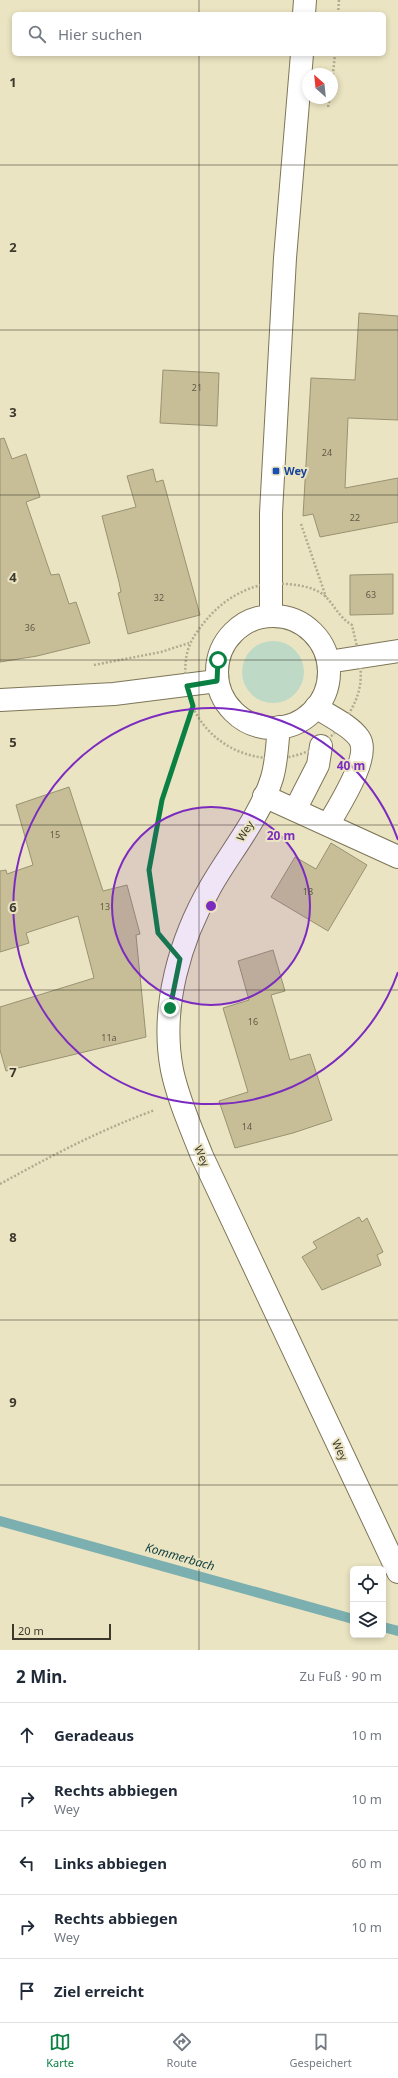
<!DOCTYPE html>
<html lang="de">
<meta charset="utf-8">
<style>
:root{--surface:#fff;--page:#f2f2f3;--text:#1f2937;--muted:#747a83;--line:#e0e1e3;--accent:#0b8043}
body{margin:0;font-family:"Noto Sans",sans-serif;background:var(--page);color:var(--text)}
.controls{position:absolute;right:12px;bottom:12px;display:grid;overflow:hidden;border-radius:6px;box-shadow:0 2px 6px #0003}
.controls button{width:36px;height:36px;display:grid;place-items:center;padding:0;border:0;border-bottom:1px solid var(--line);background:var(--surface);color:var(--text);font:20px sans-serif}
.compass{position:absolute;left:302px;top:68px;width:36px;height:36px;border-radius:50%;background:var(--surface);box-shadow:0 2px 6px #0003;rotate:333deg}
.scale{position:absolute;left:12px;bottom:10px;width:99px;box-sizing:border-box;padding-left:4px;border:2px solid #3c392c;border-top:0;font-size:11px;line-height:14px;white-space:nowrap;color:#3c392c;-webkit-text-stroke:3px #ebe4c2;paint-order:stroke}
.stop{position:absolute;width:12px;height:12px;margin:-9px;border:3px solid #0b8043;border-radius:50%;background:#fff}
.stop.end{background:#0b8043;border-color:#fff;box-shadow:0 1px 4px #0008}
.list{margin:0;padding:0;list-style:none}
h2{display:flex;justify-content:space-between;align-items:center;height:52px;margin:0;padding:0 16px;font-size:17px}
h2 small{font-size:13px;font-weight:400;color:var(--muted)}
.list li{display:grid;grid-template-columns:26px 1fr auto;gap:12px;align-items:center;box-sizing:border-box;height:64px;padding:0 16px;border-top:1px solid var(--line)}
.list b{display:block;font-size:15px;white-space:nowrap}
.list p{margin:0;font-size:13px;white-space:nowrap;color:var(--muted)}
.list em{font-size:13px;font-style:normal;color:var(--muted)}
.icon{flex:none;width:22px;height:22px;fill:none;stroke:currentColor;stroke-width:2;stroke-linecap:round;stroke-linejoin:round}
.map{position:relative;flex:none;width:398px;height:1650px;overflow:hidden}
.search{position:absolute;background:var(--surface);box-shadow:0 2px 6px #0003;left:12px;right:12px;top:12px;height:44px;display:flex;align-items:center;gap:10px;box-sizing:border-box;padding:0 14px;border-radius:6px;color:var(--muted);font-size:15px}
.sheet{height:372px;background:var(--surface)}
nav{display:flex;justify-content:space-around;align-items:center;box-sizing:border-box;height:56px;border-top:1px solid var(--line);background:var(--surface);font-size:11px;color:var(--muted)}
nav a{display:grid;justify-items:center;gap:2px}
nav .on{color:var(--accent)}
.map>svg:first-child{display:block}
.green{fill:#bfd9c7}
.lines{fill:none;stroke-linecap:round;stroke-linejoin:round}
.stream{stroke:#7cafaf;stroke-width:10}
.building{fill:#c7be97;stroke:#999272}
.minor-casing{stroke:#7c7557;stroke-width:24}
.major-casing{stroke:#7c7557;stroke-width:24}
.path{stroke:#b1ab90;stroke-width:2.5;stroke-dasharray:2 2;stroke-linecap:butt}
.minor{stroke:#fff;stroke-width:22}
.major{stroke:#fff;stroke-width:22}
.route{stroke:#0b8043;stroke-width:5}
.grid{fill:none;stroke:#3c392c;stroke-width:1;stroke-opacity:0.55}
.ring{fill:none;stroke:#7b2cbf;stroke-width:2}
.transit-dot{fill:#1a4fb4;stroke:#ebe4c2;stroke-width:1.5}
.labels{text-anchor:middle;stroke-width:4;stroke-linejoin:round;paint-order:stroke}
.number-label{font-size:9px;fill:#5f5a47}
.transit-label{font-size:11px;font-weight:bold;fill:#164399;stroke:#ebe4c2;text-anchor:start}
.street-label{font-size:11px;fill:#3c392c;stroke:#ebe4c2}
.water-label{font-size:12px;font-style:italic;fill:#124242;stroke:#ebe4c2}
.grid-label{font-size:13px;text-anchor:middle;font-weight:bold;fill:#3c392c;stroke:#ebe4c2;stroke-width:4;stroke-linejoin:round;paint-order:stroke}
.centre{fill:#7b2cbf;stroke:#ebe4c2;stroke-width:2}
.ring-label{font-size:12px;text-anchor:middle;font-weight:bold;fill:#7b2cbf;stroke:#ebe4c2;stroke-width:4;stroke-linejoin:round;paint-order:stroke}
</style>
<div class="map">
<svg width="398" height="1650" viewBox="0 0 398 1650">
<rect width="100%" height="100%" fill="#ebe4c2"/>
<path class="green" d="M242 672a31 31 0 1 1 62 0a31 31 0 1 1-62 0Z"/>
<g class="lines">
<path class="stream" d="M 0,1521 L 353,1619
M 383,1627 L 398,1631"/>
</g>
<path class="building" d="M 359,313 L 398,316 L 398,420 L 348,418 L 345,488 L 398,478 L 398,522 L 320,537 L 313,514 L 303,516 L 311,378 L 355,380 Z
M 163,370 L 219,373 L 217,426 L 160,423 Z
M 4,438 L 12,459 L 26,454 L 40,497 L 26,502 L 51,575 L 59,574 L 69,604 L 76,602 L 90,643 L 37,656 L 0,662 L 0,439 Z
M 153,469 L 156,482 L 163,480 L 200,615 L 128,634 L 118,593 L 121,592 L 119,582 L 102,516 L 136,507 L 127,476 Z
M 393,574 L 393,614 L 350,615 L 350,575 Z
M 69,787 L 103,891 L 127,885 L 140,934 L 136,935 L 146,1037 L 6,1071 L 0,1050 L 0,1007 L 94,978 L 78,916 L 26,933 L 29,943 L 0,952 L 0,871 L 6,870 L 7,874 L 33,865 L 16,805 Z
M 331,843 L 367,865 L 328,931 L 271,897 L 295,857 L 316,869 Z
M 273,950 L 285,991 L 271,995 L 290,1060 L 310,1054 L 332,1120 L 293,1133 L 235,1148 L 219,1101 L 248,1092 L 223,1008 L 249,1000 L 238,961 Z
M 359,1217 L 362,1222 L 367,1218 L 383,1252 L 377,1255 L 381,1265 L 322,1290 L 302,1257 L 317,1248 L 313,1242 Z"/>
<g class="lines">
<defs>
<path id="minor" d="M 316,707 C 329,716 350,725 359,738 C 372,756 338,807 328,825
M 264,796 L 398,857
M 295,810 L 318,765 L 321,746"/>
<path id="major" d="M 304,14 L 305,0
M 271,615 L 271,513 L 285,258 L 302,54
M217 672a56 56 0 1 1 112 0a56 56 0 1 1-112 0Z
M 328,662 L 398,651
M 0,700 L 114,694 L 217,681
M 279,727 C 277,744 277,761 272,778 C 260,817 231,851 211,886 C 180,939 160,1008 172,1070 C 178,1099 191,1128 202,1156 L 398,1572"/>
</defs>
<use href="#minor" class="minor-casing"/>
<use href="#major" class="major-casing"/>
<path class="path" d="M 338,14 L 339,0
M 332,83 L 335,54
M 328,107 L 330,98
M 301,524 L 326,597
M 270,583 C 287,584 314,584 327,598 C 336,608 340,618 352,625 C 356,644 363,665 360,685 C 358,698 352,709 345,720 C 300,787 195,761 186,681 C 184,663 186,647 197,632 C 215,606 237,589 270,583 Z
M 94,665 L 161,652 L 189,643
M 157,931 L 149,871 L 162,800 L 190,714
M 0,1184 C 51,1156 100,1130 155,1110"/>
<use href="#minor" class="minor"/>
<use href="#major" class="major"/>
</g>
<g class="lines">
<path class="route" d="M 170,1008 L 180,959 L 158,933 L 149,870 L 162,800 L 193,706 L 187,686 L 217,681 L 218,660"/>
</g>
<path class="grid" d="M 199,0 L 199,14M 199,54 L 199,1650M 0,165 L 398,165M 0,330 L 398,330M 0,495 L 398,495M 0,660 L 398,660M 0,825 L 398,825M 0,990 L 398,990M 0,1155 L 398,1155M 0,1320 L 398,1320M 0,1485 L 398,1485"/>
<circle cx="211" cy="906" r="99" fill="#7b2cbf" fill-opacity=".12"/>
<g class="ring">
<circle cx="211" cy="906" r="99"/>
<path d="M398 972A198 198 0 1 1 398 840"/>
</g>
<rect class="transit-dot" x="272" y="467" width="8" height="8" rx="2"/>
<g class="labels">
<g class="number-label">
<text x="197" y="391">21</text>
<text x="327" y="456">24</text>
<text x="355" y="521">22</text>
<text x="371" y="598">63</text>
<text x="159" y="601">32</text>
<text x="30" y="631">36</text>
<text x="55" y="838">15</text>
<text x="308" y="895">18</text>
<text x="105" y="910">13</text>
<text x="253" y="1025">16</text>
<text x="109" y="1041">11a</text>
<text x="247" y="1130">14</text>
</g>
<g class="transit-label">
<text x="284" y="475">Wey</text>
</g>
<g class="street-label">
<text transform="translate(245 831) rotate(-58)" y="4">Wey</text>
<text transform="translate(202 1156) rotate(67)" y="4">Wey</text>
<text transform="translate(340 1450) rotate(65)" y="4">Wey</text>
</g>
<g class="water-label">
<text transform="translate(180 1557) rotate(16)" y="4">Kommerbach</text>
</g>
</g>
<g class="grid-label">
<text x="13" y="87">1</text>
<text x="13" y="252">2</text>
<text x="13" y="417">3</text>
<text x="13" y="582">4</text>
<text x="13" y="747">5</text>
<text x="13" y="912">6</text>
<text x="13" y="1077">7</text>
<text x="13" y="1242">8</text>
<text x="13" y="1407">9</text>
</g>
<circle cx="211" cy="906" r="6" class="centre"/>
<g class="ring-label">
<text x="351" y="770">40 m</text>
<text x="281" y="840">20 m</text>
</g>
</svg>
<div class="controls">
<button><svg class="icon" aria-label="locate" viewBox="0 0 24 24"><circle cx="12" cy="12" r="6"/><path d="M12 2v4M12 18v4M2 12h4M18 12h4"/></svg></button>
<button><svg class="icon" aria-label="layers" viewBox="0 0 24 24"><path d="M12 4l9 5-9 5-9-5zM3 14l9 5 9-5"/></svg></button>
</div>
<svg class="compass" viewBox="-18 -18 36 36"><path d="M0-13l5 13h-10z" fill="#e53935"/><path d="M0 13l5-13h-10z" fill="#747a83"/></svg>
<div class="scale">20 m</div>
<div class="stop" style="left:218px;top:660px"></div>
<div class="stop end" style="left:170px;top:1008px"></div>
<div class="search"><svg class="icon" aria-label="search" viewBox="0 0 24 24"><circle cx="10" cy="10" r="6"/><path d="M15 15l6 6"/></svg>Hier suchen</div>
</div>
<section class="sheet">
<h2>2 Min.<small>Zu Fuß · 90 m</small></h2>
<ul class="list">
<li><svg class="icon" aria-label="ahead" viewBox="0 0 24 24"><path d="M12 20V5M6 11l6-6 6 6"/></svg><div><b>Geradeaus</b></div><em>10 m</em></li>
<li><svg class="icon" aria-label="right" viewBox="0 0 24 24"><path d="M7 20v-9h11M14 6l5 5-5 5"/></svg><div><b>Rechts abbiegen</b><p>Wey</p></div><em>10 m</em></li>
<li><svg class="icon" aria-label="left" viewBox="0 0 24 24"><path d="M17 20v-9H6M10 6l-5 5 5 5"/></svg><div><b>Links abbiegen</b></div><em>60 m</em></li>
<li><svg class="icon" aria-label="right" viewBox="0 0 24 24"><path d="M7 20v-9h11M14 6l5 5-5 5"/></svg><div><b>Rechts abbiegen</b><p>Wey</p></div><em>10 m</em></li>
<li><svg class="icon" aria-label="arrive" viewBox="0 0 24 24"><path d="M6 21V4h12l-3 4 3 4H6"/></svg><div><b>Ziel erreicht</b></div></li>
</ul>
</section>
<nav>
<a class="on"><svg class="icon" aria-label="map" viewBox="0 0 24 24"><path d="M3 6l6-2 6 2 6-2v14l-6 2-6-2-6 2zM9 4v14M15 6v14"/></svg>Karte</a>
<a><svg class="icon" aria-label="directions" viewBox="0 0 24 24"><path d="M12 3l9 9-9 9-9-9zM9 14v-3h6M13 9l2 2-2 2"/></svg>Route</a>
<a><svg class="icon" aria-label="saved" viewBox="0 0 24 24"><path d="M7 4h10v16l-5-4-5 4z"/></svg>Gespeichert</a>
</nav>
